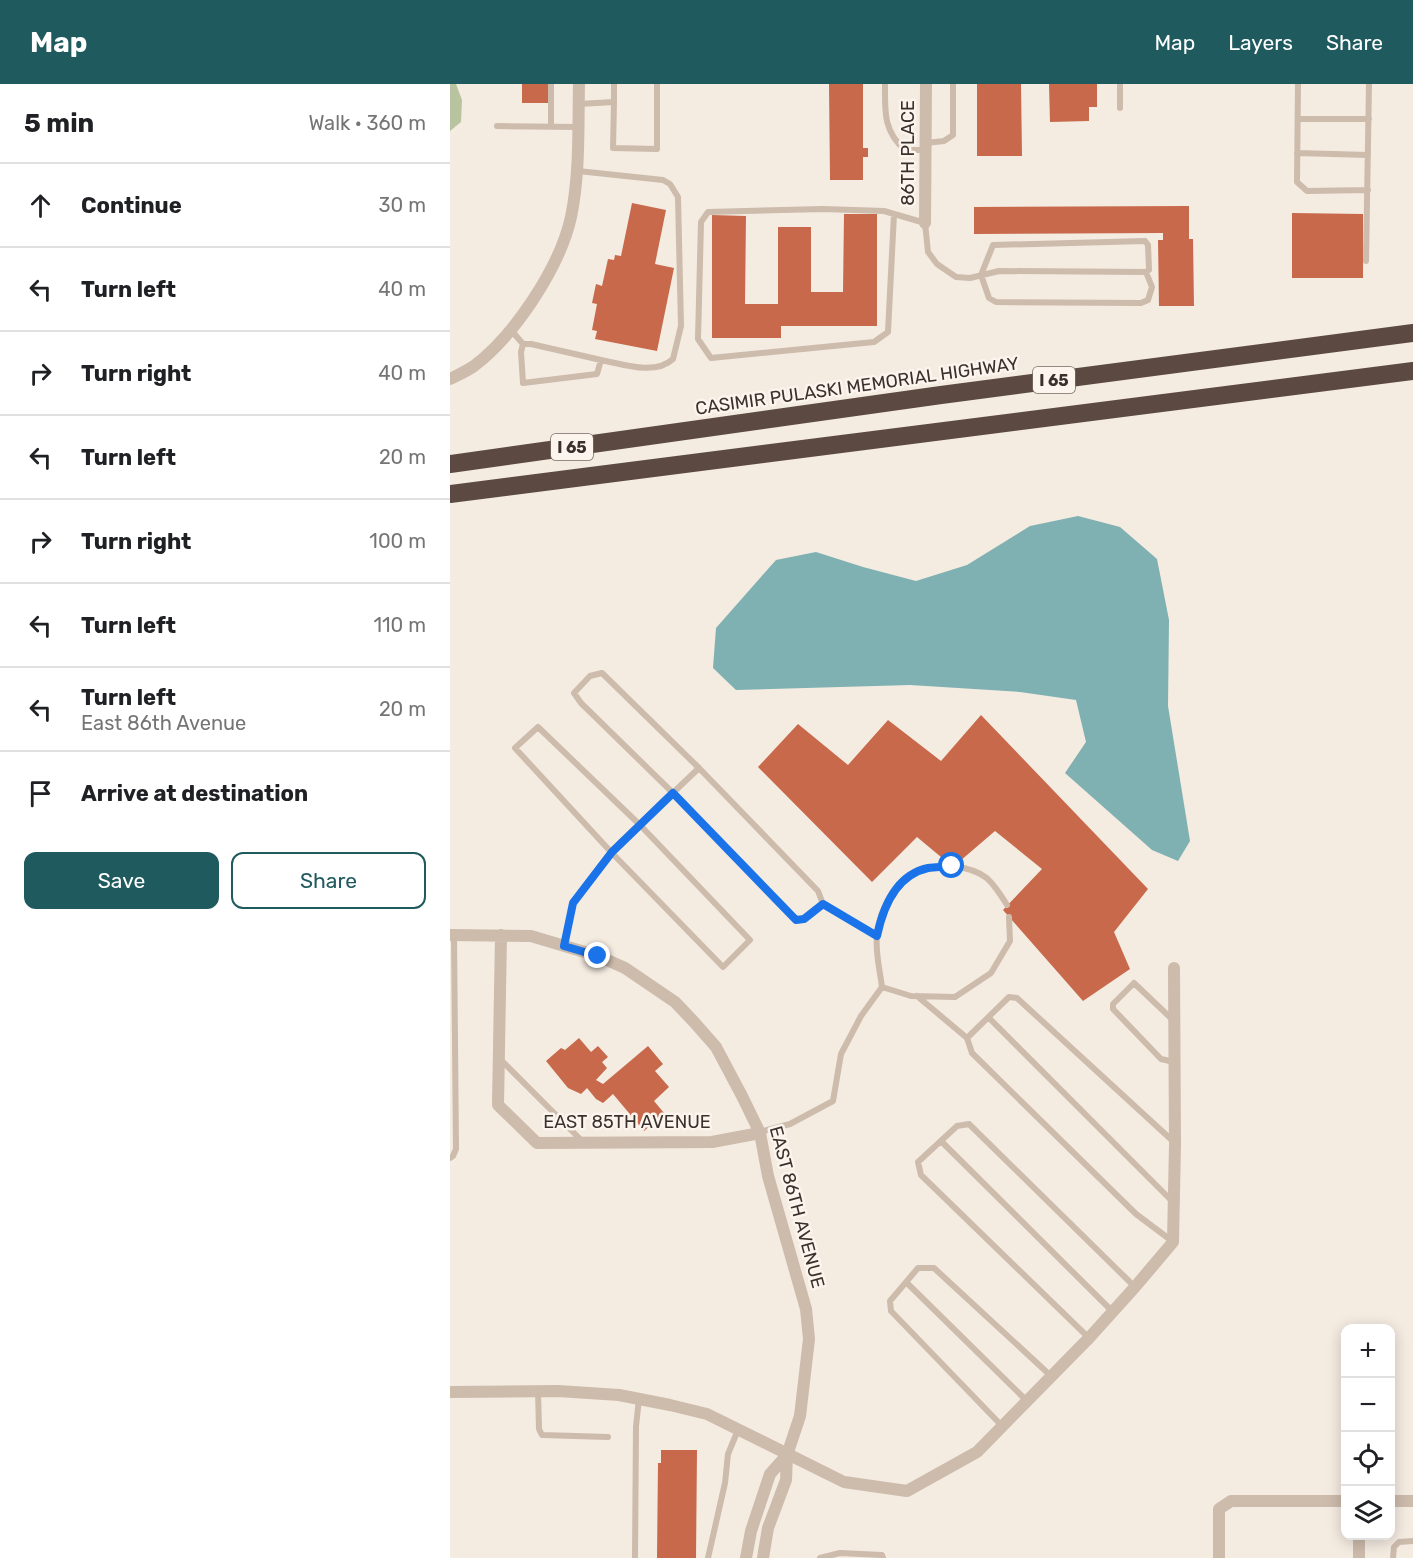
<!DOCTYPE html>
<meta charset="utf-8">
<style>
:root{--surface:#fff;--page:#f6f6f6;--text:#202124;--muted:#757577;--line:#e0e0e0;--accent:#1f5a5e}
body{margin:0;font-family:Rubik,sans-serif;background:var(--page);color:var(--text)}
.controls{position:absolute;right:18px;bottom:18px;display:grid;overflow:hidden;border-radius:12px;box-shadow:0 3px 15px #0003}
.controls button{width:54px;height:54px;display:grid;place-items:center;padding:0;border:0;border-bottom:2px solid var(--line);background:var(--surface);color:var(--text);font:30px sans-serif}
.stop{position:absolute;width:18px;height:18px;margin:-14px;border:4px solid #1a73e8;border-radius:50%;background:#fff}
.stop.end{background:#1a73e8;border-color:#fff;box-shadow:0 2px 6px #0008}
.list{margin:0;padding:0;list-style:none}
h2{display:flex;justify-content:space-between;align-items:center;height:78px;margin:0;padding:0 24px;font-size:26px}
h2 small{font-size:20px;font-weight:400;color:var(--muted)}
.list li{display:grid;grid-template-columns:39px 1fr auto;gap:18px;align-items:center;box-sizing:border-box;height:84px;padding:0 24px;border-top:2px solid var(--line)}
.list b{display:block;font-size:22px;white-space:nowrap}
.list p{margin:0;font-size:20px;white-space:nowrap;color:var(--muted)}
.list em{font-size:20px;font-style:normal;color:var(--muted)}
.actions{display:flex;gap:12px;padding:18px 24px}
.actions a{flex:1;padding:14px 0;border:2px solid var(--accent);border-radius:12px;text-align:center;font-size:21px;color:var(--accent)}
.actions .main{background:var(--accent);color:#fff}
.icon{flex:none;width:33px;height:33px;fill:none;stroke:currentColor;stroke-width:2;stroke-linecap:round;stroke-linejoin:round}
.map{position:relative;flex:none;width:963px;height:1474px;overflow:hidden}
header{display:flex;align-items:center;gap:36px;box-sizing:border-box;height:84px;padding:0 30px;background:var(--accent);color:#fff}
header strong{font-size:28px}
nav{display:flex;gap:33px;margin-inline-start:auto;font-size:21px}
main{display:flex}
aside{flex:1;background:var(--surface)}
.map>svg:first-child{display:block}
.green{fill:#b8c4a0}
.water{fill:#7fb0b2}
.building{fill:#c8694b}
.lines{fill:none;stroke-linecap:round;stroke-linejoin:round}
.lane{stroke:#cdbbac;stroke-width:6}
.street{stroke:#cdbbac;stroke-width:12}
.highway{stroke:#5c4a42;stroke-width:18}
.route{stroke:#1a73e8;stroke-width:8}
.labels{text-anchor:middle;stroke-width:5;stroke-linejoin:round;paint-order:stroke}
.shield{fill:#fbf5ee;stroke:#756b66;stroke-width:1.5}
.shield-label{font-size:16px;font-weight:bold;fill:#3b302b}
.street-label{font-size:18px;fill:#3b302b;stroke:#fbf5ee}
</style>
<header>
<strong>Map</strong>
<nav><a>Map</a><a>Layers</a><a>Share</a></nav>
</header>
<main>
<aside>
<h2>5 min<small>Walk · 360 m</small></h2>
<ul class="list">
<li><svg class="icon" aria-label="ahead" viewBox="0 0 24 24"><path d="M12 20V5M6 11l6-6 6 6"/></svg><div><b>Continue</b></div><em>30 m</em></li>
<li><svg class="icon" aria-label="left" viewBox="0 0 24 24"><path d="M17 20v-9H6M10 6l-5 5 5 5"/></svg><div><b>Turn left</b></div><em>40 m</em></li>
<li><svg class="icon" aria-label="right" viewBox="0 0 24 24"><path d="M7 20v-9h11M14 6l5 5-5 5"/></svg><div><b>Turn right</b></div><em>40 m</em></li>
<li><svg class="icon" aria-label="left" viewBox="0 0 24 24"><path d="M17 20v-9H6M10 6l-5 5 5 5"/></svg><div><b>Turn left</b></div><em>20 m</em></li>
<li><svg class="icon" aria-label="right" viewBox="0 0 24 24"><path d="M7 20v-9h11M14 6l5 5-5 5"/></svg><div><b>Turn right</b></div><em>100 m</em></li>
<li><svg class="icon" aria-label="left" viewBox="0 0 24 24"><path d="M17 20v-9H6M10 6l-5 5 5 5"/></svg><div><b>Turn left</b></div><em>110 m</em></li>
<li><svg class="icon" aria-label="left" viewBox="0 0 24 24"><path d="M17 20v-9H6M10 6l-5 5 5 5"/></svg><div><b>Turn left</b><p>East 86th Avenue</p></div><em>20 m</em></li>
<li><svg class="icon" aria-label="arrive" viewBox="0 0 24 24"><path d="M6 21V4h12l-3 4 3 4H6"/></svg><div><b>Arrive at destination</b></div></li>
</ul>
<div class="actions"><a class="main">Save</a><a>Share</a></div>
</aside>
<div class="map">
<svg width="963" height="1474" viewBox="0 0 963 1474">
<rect width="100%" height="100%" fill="#f4ebe1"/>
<path class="green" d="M 0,0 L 6,0 L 12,16 L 11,38 L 0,47 Z"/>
<path class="water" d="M 628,432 L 670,443 L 707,475 L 719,536 L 718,622 L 740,757 L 728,777 L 702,766 L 615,689 L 636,658 L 626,616 L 570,608 L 460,601 L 286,606 L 263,584 L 266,544 L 326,476 L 366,468 L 413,483 L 466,497 L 517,481 L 580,442 Z"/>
<path class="building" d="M 72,0 L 98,0 L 98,19 L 72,19 Z
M 379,0 L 413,0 L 413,64 L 418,64 L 418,73 L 413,73 L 413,96 L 380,96 Z
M 527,0 L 571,0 L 572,72 L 527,72 Z
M 599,0 L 647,0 L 647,23 L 639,23 L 639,37 L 600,38 Z
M 182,119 L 216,126 L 205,180 L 224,184 L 207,267 L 145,255 L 147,247 L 142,246 L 147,220 L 142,219 L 146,200 L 152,202 L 158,175 L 164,176 L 165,171 L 171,172 Z
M 739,122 L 739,155 L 743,155 L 744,222 L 709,222 L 708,156 L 713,156 L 713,149 L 524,150 L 524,123 Z
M 842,129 L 913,130 L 913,194 L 842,194 Z
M 394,130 L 427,130 L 427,242 L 331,242 L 331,254 L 262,254 L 262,131 L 296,132 L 295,220 L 328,220 L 328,143 L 361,143 L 361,208 L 393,208 Z
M 531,631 L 698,805 L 664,848 L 680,885 L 633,917 L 553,826 L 592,785 L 545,747 L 503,783 L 467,753 L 422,798 L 308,683 L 348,640 L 398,681 L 438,636 L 491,677 Z
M 129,954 L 141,968 L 148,962 L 158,973 L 152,978 L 157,984 L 146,996 L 153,1000 L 198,962 L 213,980 L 205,987 L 219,1003 L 204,1017 L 214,1029 L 194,1047 L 163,1010 L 153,1019 L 146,1015 L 137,1004 L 131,1010 L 118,1004 L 96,977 L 111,964 L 115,966 Z
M 211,1366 L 247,1366 L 246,1474 L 207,1474 L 208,1379 L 211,1379 Z"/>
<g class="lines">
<path class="lane" d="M 435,0 C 435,27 433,47 455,66 L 475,66
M 670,0 L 670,24
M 848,0 L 847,98 L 857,107 L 918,106
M 164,18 L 163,64 L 207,65 L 207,0
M 129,20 L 164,18 L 164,0
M 848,35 L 919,35
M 47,42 L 128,43
M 101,42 L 101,0
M 476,59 L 494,57 L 503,51 L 503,0
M 847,69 L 918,71
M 128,87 L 213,96 L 220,100 L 228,113 L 231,242 L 223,275 C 205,292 172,280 151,276
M 444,130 L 438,248 L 424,258 L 261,274 L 248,255 L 251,138 L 258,128 L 373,125 L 434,127 L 475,139 L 478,168 L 487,180 L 506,193 L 520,194 L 549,187 L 696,188 L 699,186 L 698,161 L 695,157 L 543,161 L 531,191 L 539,214 L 546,218 L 691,219 L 698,216 L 702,203 L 696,188
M 916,177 L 919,0
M 61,246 L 73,260 L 71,268 L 73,299 L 147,290 L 151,276 L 81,260 L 73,260
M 88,643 L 190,741 L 300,856 L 273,883 L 161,768 L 65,664 Z
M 502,782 C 494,783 486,783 478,784 C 449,791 429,823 427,851 C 425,868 430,887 432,903 L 461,912 L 505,913 L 541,889 L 560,857 L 559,833
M 504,782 C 535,787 541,795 557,821
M 373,820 L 427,852
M 114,862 L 123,819 L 161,768 L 249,684 L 152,589 L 140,592 L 124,609 L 131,619 L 223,709 L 346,835 L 354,835 L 373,820 L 368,807 L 249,684
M 467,912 L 517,954
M 539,934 L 723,1118
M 50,975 L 134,1059
M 724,978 L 711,975 L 663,925 L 663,920 L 684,899 L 724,937
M 310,1048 L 340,1040 L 383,1017 L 391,970 L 411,932 L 432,903
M 491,1057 L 662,1227
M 0,1074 L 3,1072 L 6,1065 L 4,851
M 722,1157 L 686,1130 L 522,969 L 517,954 L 559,913 L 567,914 L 725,1059
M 456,1198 L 577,1317
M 639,1254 L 471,1091 L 468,1078 L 507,1042 L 519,1040 L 685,1203
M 88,1307 L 89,1345 L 92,1351 L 158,1353
M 552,1342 L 441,1227 L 440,1217 L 468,1184 L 484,1184 L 601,1292
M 185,1474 L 186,1342 L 189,1315
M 258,1474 L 275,1399 L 278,1370 L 288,1346
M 370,1474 L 390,1469 L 432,1471 L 433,1474
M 943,1474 L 944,1463 L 949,1458 L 963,1457"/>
<path class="street" d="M 475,139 L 476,0
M 0,295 C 8,291 17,287 24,282 C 65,251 110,183 121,133 C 130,89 128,44 129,0
M 0,851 L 81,852 L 148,872 L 175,884 L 225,918 L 244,938 L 266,963 L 292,1012 L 310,1049 L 318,1092 L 356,1225 L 359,1255 L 350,1332 L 337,1371 L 336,1396 L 318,1444 L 313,1474
M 51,851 L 48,1021 L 87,1059 L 262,1058 L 310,1049
M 0,1308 L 108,1307 L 169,1311 L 220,1321 L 257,1330 L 394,1398 L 457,1407 L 527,1368 L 639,1254 L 685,1203 L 723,1158 L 725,1060 L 724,884
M 940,1417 L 963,1417
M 909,1452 L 909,1474
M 296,1474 L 301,1447 L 320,1390 L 337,1371
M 769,1474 L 769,1425 L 781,1417 L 896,1417"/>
<path class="highway" d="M 0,380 L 491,311 L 963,249
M 0,410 L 963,287"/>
</g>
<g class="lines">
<path class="route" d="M 148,872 L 114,862 L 123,819 L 162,768 L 223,709 L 346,836 L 354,835 L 373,820 L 427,852 C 433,823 446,791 478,784 C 486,783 494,783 502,782"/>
</g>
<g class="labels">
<g class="shield">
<rect x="583" y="283" width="42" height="26" rx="4.5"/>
<rect x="101" y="350" width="42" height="26" rx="4.5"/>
</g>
<g class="shield-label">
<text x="604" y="302">I 65</text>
<text x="122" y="369">I 65</text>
</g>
<g class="street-label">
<text transform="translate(458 69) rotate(-90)" y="6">86TH PLACE</text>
<text transform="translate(407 302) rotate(-8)" y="6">CASIMIR PULASKI MEMORIAL HIGHWAY</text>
<text x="177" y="1044">EAST 85TH AVENUE</text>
<text transform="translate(347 1123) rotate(75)" y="6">EAST 86TH AVENUE</text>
</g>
</g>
</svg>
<div class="controls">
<button>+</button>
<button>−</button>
<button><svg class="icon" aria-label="locate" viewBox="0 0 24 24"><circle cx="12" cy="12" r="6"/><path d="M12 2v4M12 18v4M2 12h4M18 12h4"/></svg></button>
<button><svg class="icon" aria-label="layers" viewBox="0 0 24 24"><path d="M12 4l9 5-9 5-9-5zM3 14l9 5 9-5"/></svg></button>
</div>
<div class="stop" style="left:502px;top:782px"></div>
<div class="stop end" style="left:148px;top:872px"></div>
</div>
</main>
